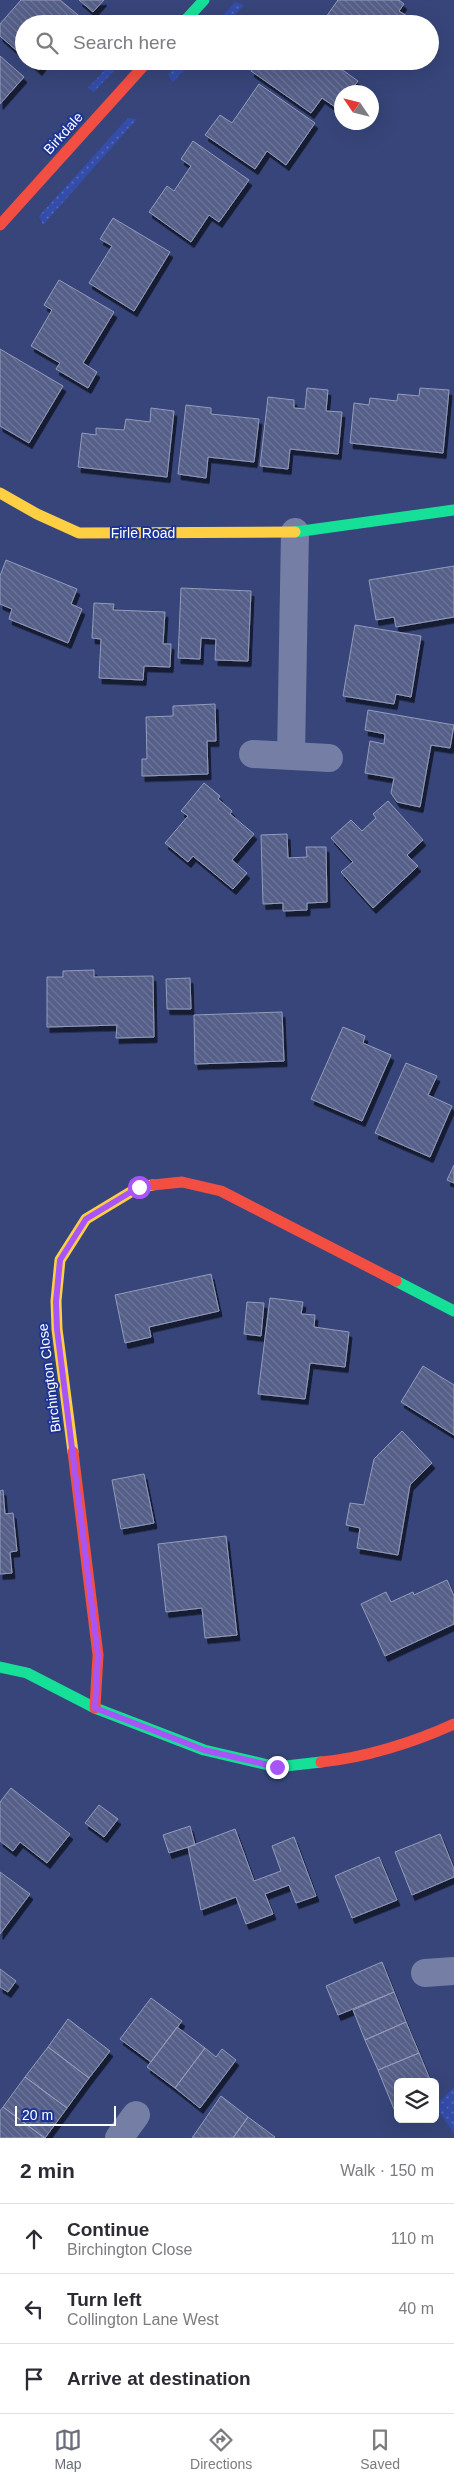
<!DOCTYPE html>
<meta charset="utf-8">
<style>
:root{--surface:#fff;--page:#f2f2f3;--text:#2b2b33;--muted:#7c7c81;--line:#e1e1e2;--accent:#6b6d7a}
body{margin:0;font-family:Helvetica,sans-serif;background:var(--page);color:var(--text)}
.controls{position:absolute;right:15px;bottom:15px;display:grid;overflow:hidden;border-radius:8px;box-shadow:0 5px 20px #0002}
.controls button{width:45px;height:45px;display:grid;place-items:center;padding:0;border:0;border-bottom:1px solid var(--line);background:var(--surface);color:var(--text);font:25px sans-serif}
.compass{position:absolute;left:334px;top:85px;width:45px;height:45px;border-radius:50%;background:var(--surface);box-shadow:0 5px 20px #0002;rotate:305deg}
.scale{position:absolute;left:15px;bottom:12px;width:101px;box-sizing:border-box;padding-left:5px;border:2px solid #fff;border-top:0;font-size:14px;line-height:18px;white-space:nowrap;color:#fff;-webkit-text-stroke:4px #1c3495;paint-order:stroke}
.stop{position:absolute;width:15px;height:15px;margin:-11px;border:4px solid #a855f7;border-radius:50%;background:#fff}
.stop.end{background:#a855f7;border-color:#fff;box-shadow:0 1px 5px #0008}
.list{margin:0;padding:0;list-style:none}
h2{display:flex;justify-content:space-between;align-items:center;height:65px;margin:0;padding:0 20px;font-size:21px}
h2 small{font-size:16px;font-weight:400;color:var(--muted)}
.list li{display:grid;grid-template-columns:32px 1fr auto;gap:15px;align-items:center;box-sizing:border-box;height:70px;padding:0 20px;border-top:1px solid var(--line)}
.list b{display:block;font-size:19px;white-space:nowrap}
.list p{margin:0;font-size:16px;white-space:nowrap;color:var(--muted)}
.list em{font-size:16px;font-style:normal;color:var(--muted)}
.icon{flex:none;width:28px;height:28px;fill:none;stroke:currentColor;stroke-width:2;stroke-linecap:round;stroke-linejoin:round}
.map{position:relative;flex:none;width:454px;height:2138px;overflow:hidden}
.search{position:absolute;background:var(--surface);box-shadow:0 5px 20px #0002;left:15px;right:15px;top:15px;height:55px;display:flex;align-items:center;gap:12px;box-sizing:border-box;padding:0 18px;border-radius:28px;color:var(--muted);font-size:19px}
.sheet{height:275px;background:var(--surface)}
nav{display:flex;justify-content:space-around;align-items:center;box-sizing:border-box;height:70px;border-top:1px solid var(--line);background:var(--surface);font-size:14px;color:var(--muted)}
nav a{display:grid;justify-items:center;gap:2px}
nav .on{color:var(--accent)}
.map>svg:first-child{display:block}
.grass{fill:url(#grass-dots)}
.building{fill:url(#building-back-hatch);stroke:#949cba;filter:url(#shadow)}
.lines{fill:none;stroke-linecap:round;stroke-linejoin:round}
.street{stroke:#757fa5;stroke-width:28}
.fast{stroke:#16e098;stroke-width:11}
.slow{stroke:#ffcf43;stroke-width:11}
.jam{stroke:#f24e42;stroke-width:11}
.route{stroke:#a855f7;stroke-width:6}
.labels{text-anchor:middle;stroke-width:4;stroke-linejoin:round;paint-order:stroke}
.street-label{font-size:14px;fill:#fff;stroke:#1c3495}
</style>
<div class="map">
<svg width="454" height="2138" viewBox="0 0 454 2138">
<defs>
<pattern id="grass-dots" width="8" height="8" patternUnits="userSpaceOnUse" patternTransform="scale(1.25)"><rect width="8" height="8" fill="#344dab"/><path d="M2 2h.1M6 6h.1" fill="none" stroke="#5268b8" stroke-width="1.8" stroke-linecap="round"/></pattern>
<pattern id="building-back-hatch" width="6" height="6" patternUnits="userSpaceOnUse" patternTransform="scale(1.25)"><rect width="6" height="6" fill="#545e88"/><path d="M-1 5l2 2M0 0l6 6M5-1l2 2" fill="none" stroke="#6e769a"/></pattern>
<filter id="shadow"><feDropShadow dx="3" dy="5.5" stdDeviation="0" flood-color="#0009"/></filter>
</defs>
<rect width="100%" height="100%" fill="#37457a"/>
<path class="grass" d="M 235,2 L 244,5 L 227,24 L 215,24 Z
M 113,61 L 123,61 L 94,92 L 88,88 Z
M 180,61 L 192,61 L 173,82 L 168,75 Z
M 128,118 L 137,119 L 43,225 L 39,216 Z
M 454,2087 L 454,2133 L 435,2106 Z"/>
<path class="building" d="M 21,0 L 60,0 L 83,19 L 79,24 L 24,24 L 24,57 L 0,36 L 0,24 Z
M 79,0 L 104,0 L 93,12 Z
M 338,0 L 399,0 L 404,4 L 399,11 L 412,19 L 409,24 L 321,24 Z
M 0,56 L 24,77 L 0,104 Z
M 29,61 L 46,61 L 39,70 Z
M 258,61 L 336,61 L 334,64 L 358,81 L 350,92 L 342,92 L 342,105 L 338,109 L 322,98 L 311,113 L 251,71 Z
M 259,84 L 315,123 L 286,165 L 267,151 L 255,169 L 205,135 L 220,115 L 232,123 Z
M 193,141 L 249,180 L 219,222 L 209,215 L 191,242 L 149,212 L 167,186 L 174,191 L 191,166 L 181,159 Z
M 113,218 L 170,252 L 134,311 L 89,283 L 112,246 L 100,239 Z
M 59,280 L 114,312 L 83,363 L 97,372 L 88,388 L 56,369 L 60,363 L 31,346 L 52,310 L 44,305 Z
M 0,349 L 63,386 L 29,443 L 0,426 Z
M 307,388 L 328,390 L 326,411 L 342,412 L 338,454 L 290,449 L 288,469 L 260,466 L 268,397 L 294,400 L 294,408 L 305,409 Z
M 420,388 L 449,390 L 443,453 L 350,443 L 354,403 L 369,405 L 370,398 L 397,401 L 398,394 L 419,396 Z
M 186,405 L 211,408 L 211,414 L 259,419 L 254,462 L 208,457 L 206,478 L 178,474 Z
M 151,408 L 174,411 L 167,477 L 78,467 L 82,433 L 96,435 L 96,428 L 124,430 L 126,419 L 150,422 Z
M 6,560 L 77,589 L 71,604 L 82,609 L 68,643 L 9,619 L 12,609 L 0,604 L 0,576 Z
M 454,566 L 454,617 L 396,627 L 394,617 L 376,620 L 369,580 Z
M 181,588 L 251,591 L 248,661 L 215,660 L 216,639 L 201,638 L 200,659 L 178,658 Z
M 94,603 L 114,604 L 113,610 L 165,612 L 163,644 L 171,644 L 170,667 L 144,666 L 143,680 L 99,678 L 101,639 L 92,638 Z
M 355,625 L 421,636 L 411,697 L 396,694 L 394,704 L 343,696 Z
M 215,704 L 216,741 L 207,741 L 208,774 L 142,776 L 142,759 L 147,759 L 146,717 L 173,716 L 173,706 Z
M 368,710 L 454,725 L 450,748 L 431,745 L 420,807 L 397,802 L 391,793 L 394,778 L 365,773 L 370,741 L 384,744 L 385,734 L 365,730 Z
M 204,783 L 220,796 L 218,799 L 232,811 L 230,814 L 254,834 L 232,860 L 247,873 L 233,889 L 193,856 L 188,862 L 165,843 L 188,816 L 181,811 Z
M 388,801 L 423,840 L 407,855 L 418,866 L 373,908 L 341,872 L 353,862 L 331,838 L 351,820 L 362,831 L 376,818 L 373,814 Z
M 287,834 L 288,858 L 307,857 L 306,847 L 326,847 L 327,902 L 307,903 L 307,910 L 283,911 L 283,903 L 263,904 L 261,835 Z
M 94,970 L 94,977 L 153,976 L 154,1037 L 116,1038 L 117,1025 L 47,1027 L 47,977 L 63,977 L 63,971 Z
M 190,978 L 191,1009 L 167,1009 L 166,979 Z
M 282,1012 L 284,1061 L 195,1064 L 194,1015 Z
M 343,1027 L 365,1036 L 363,1043 L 391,1055 L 362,1121 L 311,1099 Z
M 406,1063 L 437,1076 L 428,1095 L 452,1106 L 430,1157 L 375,1133 Z
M 454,1165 L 454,1183 L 447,1180 Z
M 211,1274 L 219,1311 L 149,1327 L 151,1337 L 125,1343 L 115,1295 Z
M 270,1298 L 303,1302 L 301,1314 L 315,1315 L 314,1327 L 349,1332 L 345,1367 L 310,1363 L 305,1399 L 258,1394 Z
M 247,1302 L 264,1303 L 261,1336 L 244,1334 Z
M 423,1366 L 454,1385 L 454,1435 L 401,1402 Z
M 402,1431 L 432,1463 L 410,1485 L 398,1555 L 357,1548 L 360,1528 L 346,1525 L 350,1503 L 364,1505 L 374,1459 Z
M 144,1474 L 154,1523 L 121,1529 L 112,1480 Z
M 3,1490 L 5,1514 L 13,1513 L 17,1551 L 10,1552 L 12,1573 L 0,1574 L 0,1491 Z
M 226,1536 L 237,1635 L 205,1638 L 202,1608 L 166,1612 L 158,1544 Z
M 447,1580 L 454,1596 L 454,1624 L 385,1656 L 361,1604 L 386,1592 L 391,1602 L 413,1592 L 414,1595 Z
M 11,1788 L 70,1834 L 47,1863 L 20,1842 L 13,1851 L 0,1841 L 0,1802 Z
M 99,1805 L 118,1819 L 104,1837 L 85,1823 Z
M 190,1826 L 195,1845 L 169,1853 L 163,1835 Z
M 235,1829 L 254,1881 L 281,1871 L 272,1846 L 294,1837 L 316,1896 L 296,1903 L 289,1885 L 265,1894 L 273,1914 L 246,1924 L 236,1897 L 201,1910 L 188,1847 Z
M 440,1834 L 454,1869 L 454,1877 L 412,1895 L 395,1852 Z
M 379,1857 L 397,1900 L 352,1918 L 335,1876 Z
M 0,1872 L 30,1894 L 0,1934 Z
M 382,1962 L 394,1992 L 338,2015 L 326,1986 Z
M 0,1969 L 16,1981 L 8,1992 L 0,1987 Z
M 394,1992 L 406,2022 L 365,2040 L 353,2010 Z
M 151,1998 L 182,2021 L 151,2062 L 120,2039 Z
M 68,2019 L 110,2051 L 89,2078 L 48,2047 Z
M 406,2022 L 419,2053 L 378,2070 L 365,2040 Z
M 177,2027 L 205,2048 L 175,2088 L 147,2067 Z
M 48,2047 L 89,2078 L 67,2108 L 25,2077 Z
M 205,2048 L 216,2057 L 222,2049 L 236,2060 L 200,2108 L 175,2088 Z
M 419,2053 L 431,2082 L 398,2082 L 396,2114 L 378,2070 Z
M 25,2077 L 67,2108 L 45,2138 L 3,2107 Z
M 221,2096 L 248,2117 L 233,2138 L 192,2138 Z
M 3,2107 L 44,2138 L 0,2138 L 0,2111 Z
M 248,2117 L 275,2137 L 274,2138 L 233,2138 Z"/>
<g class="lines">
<path class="street" d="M 253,754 L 329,758
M 291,756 L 295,532
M 425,1973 L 454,1971
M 119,2138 L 136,2115"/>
<path class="fast" d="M 182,24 L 204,0
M 295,532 L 454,510
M 396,1281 L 454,1311
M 0,1667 L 27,1673 L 95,1708 L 204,1750 L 277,1767 L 321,1762"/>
<path class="slow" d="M 0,493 L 37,514 L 79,533 L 295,532
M 73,1452 L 57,1329 L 56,1301 L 60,1260 L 86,1219 L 139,1187 L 153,1185"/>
<path class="jam" d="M 0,225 L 148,61
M 153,1185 L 182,1182 L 221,1191 L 396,1281
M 73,1452 L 98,1655 L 95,1708
M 321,1762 C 364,1758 415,1742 454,1724"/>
</g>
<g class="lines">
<path class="route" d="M 139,1187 L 86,1219 L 60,1260 L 56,1302 L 57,1329 L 98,1655 L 95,1708 L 204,1750 L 277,1767"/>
</g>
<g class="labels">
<g class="street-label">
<text transform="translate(63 133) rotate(-48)" y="5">Birkdale</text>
<text x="143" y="538">Firle Road</text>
<text transform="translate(49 1378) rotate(-97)" y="5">Birchington Close</text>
</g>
</g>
</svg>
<div class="controls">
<button><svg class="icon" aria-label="layers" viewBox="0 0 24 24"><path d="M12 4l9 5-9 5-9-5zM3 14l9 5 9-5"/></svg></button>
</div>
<svg class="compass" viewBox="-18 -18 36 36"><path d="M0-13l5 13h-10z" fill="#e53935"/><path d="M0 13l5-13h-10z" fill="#7c7c81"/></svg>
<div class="scale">20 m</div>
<div class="stop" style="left:139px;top:1187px"></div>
<div class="stop end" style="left:277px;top:1767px"></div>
<div class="search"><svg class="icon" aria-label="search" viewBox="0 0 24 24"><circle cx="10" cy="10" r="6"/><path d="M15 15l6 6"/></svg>Search here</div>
</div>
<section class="sheet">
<h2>2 min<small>Walk · 150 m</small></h2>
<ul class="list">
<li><svg class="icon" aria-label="ahead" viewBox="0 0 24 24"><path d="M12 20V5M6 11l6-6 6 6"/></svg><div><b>Continue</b><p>Birchington Close</p></div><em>110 m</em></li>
<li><svg class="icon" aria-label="left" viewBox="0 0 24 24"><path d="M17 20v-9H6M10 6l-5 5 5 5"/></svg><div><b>Turn left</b><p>Collington Lane West</p></div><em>40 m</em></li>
<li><svg class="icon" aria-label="arrive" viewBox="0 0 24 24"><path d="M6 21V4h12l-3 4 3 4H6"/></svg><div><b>Arrive at destination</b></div></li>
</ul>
</section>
<nav>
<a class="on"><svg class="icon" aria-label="map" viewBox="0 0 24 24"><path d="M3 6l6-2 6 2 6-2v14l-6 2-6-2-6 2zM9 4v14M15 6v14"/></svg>Map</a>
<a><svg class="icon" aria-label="directions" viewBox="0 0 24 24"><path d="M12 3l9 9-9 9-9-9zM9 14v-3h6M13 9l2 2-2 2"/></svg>Directions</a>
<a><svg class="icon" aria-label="saved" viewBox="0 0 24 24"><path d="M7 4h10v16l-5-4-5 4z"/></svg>Saved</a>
</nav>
